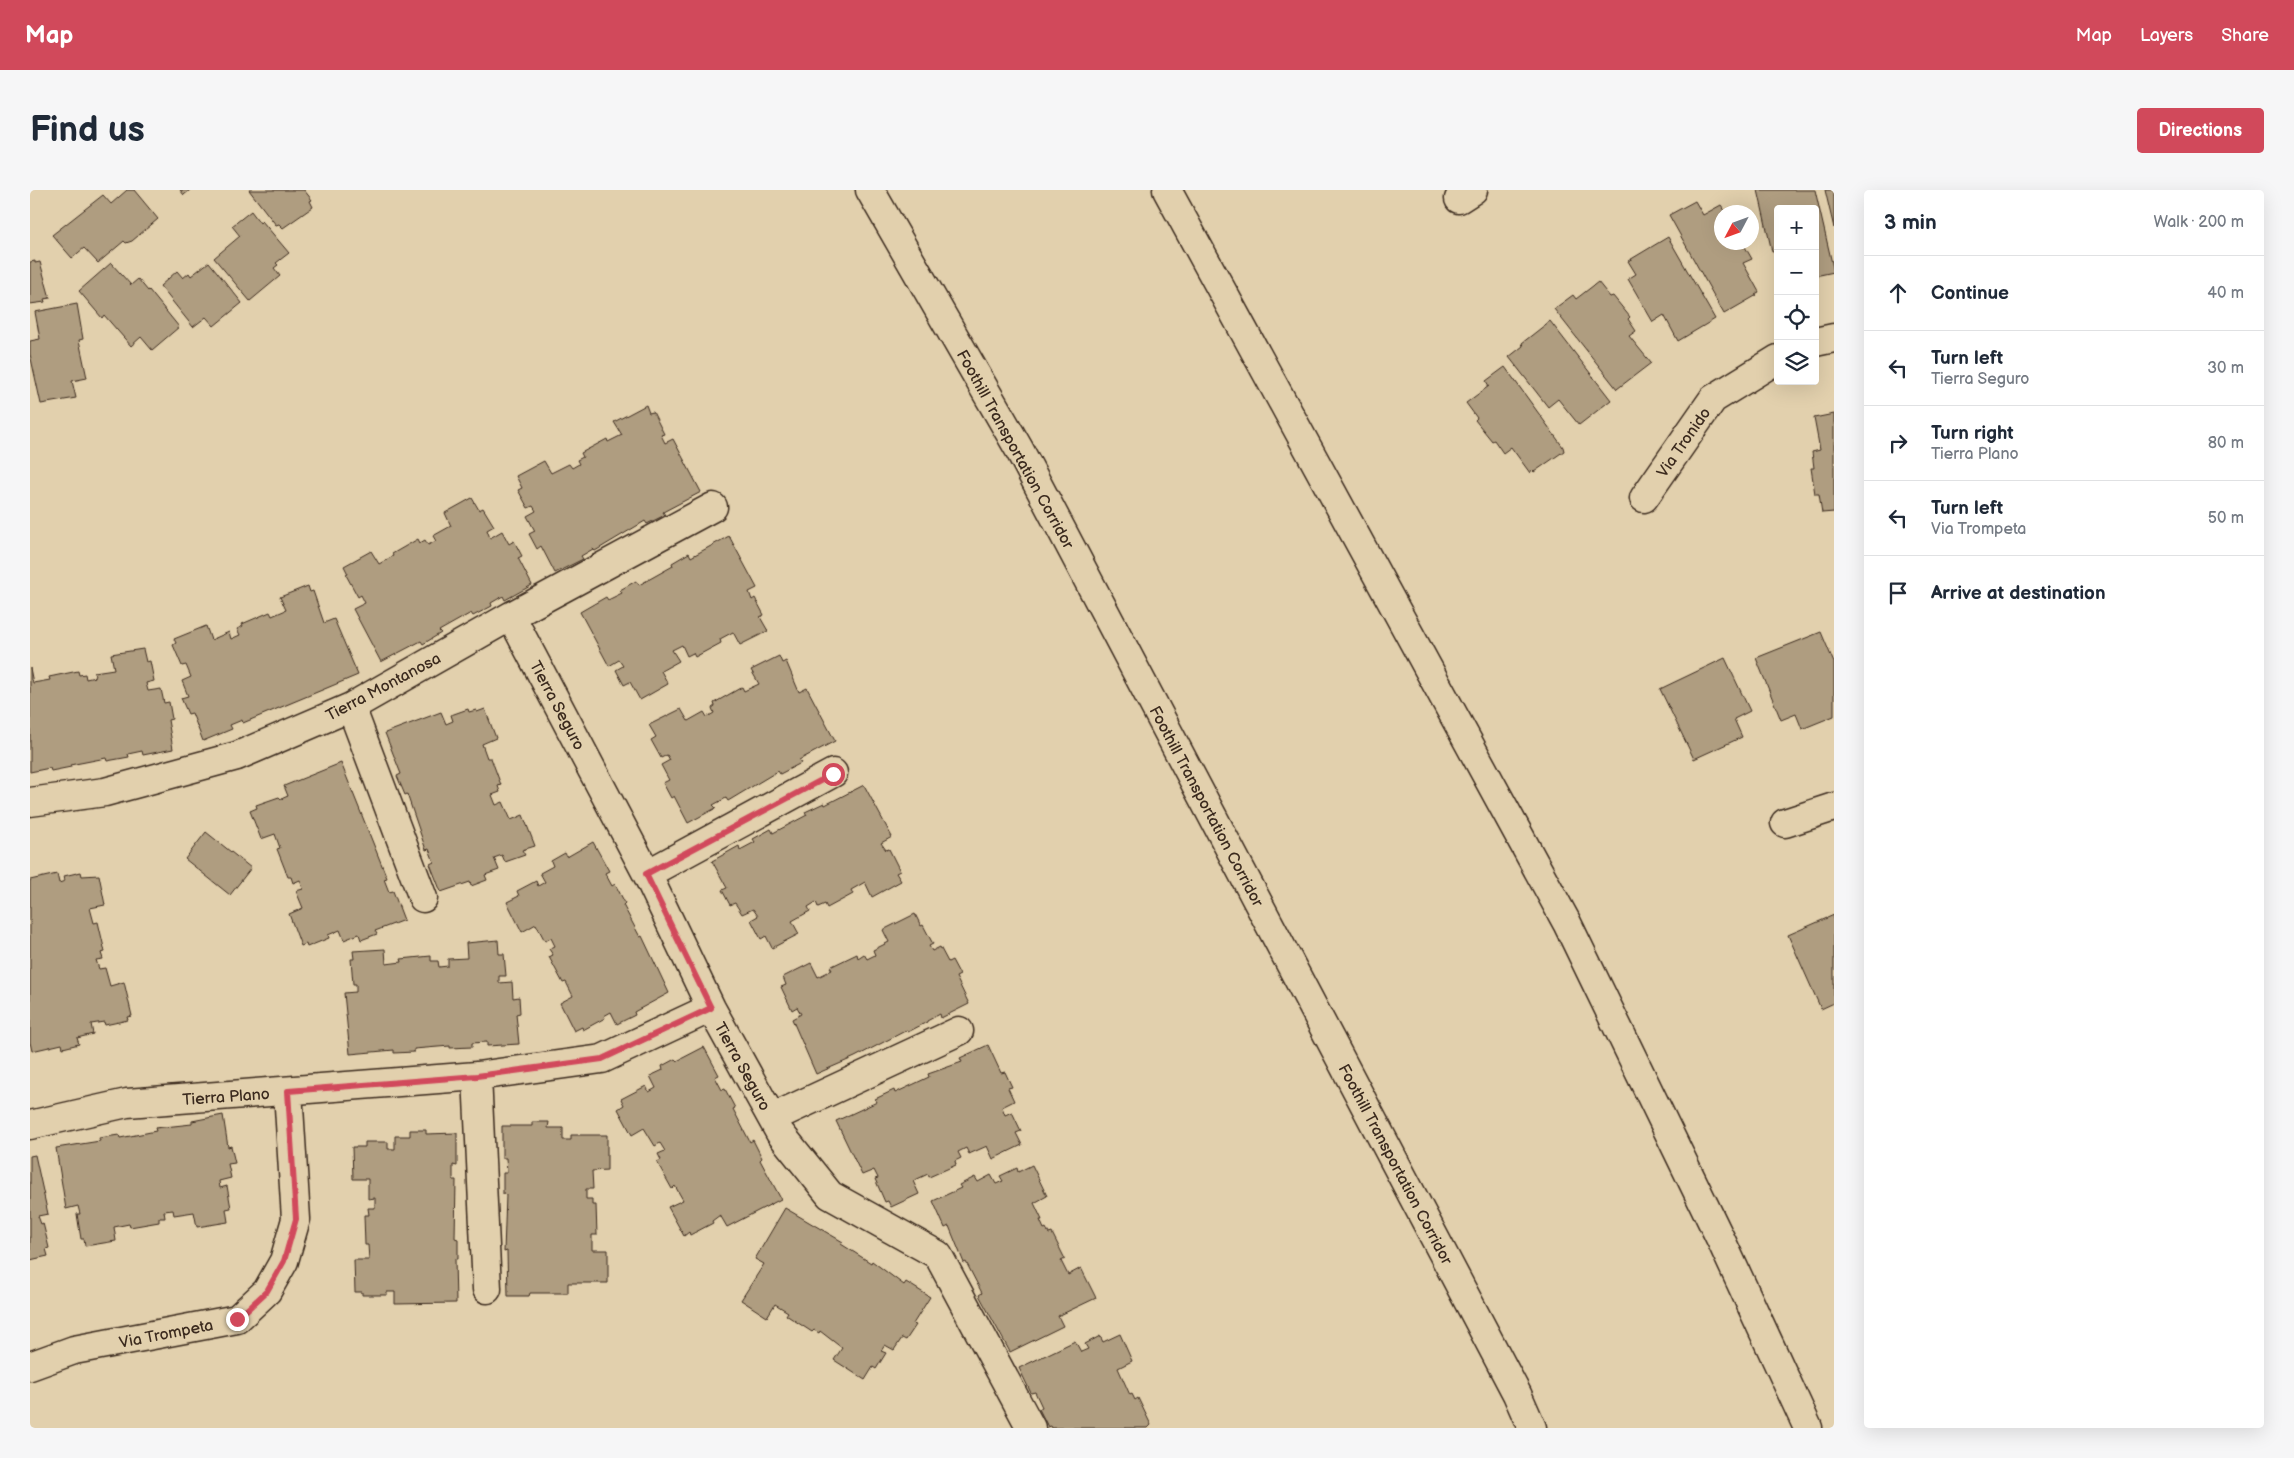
<!DOCTYPE html>
<meta charset="utf-8">
<style>
:root{--surface:#fff;--page:#f6f6f7;--text:#1f2937;--muted:#747a83;--line:#e0e1e3;--accent:#d1495b}
body{margin:0;font-family:"Balsamiq Sans",sans-serif;background:var(--page);color:var(--text)}
.controls{position:absolute;right:15px;top:15px;display:grid;overflow:hidden;border-radius:5px;box-shadow:0 5px 20px #0002}
.controls button{width:45px;height:45px;display:grid;place-items:center;padding:0;border:0;border-bottom:1px solid var(--line);background:var(--surface);color:var(--text);font:25px sans-serif}
.compass{position:absolute;left:1684px;top:15px;width:45px;height:45px;border-radius:50%;background:var(--surface);box-shadow:0 5px 20px #0002;rotate:229deg}
.stop{position:absolute;width:15px;height:15px;margin:-11px;border:4px solid #d1495b;border-radius:50%;background:#fff}
.stop.end{background:#d1495b;border-color:#fff;box-shadow:0 1px 5px #0008}
.list{margin:0;padding:0;list-style:none}
h2{display:flex;justify-content:space-between;align-items:center;height:65px;margin:0;padding:0 20px;font-size:21px}
h2 small{font-size:16px;font-weight:400;color:var(--muted)}
.list li{display:grid;grid-template-columns:32px 1fr auto;gap:15px;align-items:center;box-sizing:border-box;height:75px;padding:0 20px;border-top:1px solid var(--line)}
.list b{display:block;font-size:19px;white-space:nowrap}
.list p{margin:0;font-size:16px;white-space:nowrap;color:var(--muted)}
.list em{font-size:16px;font-style:normal;color:var(--muted)}
.icon{flex:none;width:28px;height:28px;fill:none;stroke:currentColor;stroke-width:2;stroke-linecap:round;stroke-linejoin:round}
.map{position:relative;flex:none;width:1804px;height:1238px;overflow:hidden;border-radius:5px}
header{display:flex;align-items:center;gap:30px;box-sizing:border-box;height:70px;padding:0 25px;background:var(--accent);color:#fff}
header strong{font-size:24px}
nav{display:flex;gap:28px;margin-inline-start:auto;font-size:18px}
.intro{display:flex;align-items:center;justify-content:space-between;box-sizing:border-box;height:120px;padding:0 30px}
h1{margin:0;font-size:35px}
.button{padding:12px 22px;border-radius:5px;background:var(--accent);color:#fff;font-size:18px;font-weight:700}
main{display:flex;gap:30px;padding:0 30px}
aside{flex:1;background:var(--surface);border-radius:5px;box-shadow:0 5px 20px #0002}
.map>svg:first-child{display:block}
.building{fill:#af9d80;stroke:#3b2a1e}
.lines{fill:none;stroke-linecap:round;stroke-linejoin:round}
.minor-casing{stroke:#3b2a1e;stroke-width:31}
.highway-casing{stroke:#3b2a1e;stroke-width:31}
.minor{stroke:#e2d0ad;stroke-width:28}
.highway{stroke:#e2d0ad;stroke-width:28}
.route{stroke:#d1495b;stroke-width:6}
.labels{text-anchor:middle;stroke-width:4.5;stroke-linejoin:round;paint-order:stroke}
.street-label{font-size:16px;fill:#3b2a1e;stroke:#e2d0ad}
</style>
<header>
<strong>Map</strong>
<nav><a>Map</a><a>Layers</a><a>Share</a></nav>
</header>
<div class="intro"><h1>Find us</h1><a class="button">Directions</a></div>
<main>
<div class="map">
<svg width="1804" height="1238" viewBox="0 0 1804 1238">
<rect width="100%" height="100%" fill="#e2d0ad"/>
<filter id="ink" filterUnits="userSpaceOnUse"><feTurbulence type="fractalNoise" baseFrequency=".02" numOctaves="2"/><feDisplacementMap in="SourceGraphic" scale="10" xChannelSelector="R" yChannelSelector="G"/><feConvolveMatrix kernelMatrix="1 2 1 2 8 2 1 2 1" color-interpolation-filters="sRGB"/></filter>
<g filter="url(#ink)">
<path class="building" d="M 97,0 L 104,0 L 128,29 L 102,51 L 96,53 L 94,51 L 68,73 L 54,58 L 42,68 L 22,45 L 73,5 L 81,14 Z
M 150,0 L 160,0 L 154,5 Z
M 219,0 L 274,0 L 282,10 L 280,11 L 283,17 L 253,38 L 249,34 L 246,35 Z
M 1728,0 L 1785,0 L 1804,82 L 1785,86 L 1785,19 L 1748,19 L 1748,61 L 1742,62 Z
M 1795,0 L 1804,0 L 1804,38 Z
M 1665,11 L 1673,25 L 1691,15 L 1696,22 L 1692,22 L 1692,52 L 1716,52 L 1714,55 L 1722,69 L 1713,73 L 1729,102 L 1725,104 L 1727,105 L 1694,124 L 1639,25 Z
M 221,21 L 230,33 L 232,31 L 259,63 L 246,73 L 248,75 L 244,78 L 250,86 L 220,111 L 184,68 L 210,46 L 202,36 Z
M 1638,47 L 1685,129 L 1648,151 L 1634,125 L 1623,132 L 1598,89 L 1606,84 L 1598,71 Z
M 5,71 L 5,73 L 10,72 L 20,108 L 14,109 L 15,112 L 0,114 L 0,72 Z
M 179,72 L 212,113 L 184,136 L 176,127 L 163,137 L 130,96 L 147,81 L 153,88 L 159,83 L 161,86 Z
M 81,73 L 101,95 L 108,89 L 118,101 L 119,100 L 149,137 L 122,160 L 111,147 L 101,156 L 74,125 L 72,128 L 49,101 Z
M 1568,92 L 1580,107 L 1583,106 L 1600,127 L 1598,129 L 1606,141 L 1599,146 L 1621,173 L 1587,199 L 1524,119 L 1543,105 L 1546,109 Z
M 47,114 L 53,149 L 49,150 L 57,188 L 42,191 L 46,208 L 11,214 L 0,164 L 0,151 L 10,149 L 5,122 Z
M 1520,131 L 1581,210 L 1549,235 L 1528,209 L 1518,217 L 1479,167 L 1493,156 L 1492,153 Z
M 1475,177 L 1533,257 L 1534,261 L 1504,282 L 1502,280 L 1500,283 L 1481,257 L 1473,263 L 1464,250 L 1462,251 L 1445,230 L 1447,228 L 1436,213 L 1459,196 L 1456,191 Z
M 616,215 L 619,223 L 623,222 L 634,244 L 631,245 L 635,253 L 643,249 L 671,302 L 633,322 L 635,325 L 617,334 L 615,331 L 565,361 L 563,359 L 551,366 L 553,369 L 525,383 L 511,356 L 507,359 L 499,344 L 505,341 L 497,326 L 506,321 L 503,316 L 498,318 L 488,300 L 492,298 L 486,286 L 514,271 L 521,283 L 539,274 L 542,278 L 549,274 L 547,270 L 553,267 L 551,263 L 577,249 L 578,252 L 592,245 L 584,232 Z
M 1804,224 L 1804,322 L 1792,323 L 1789,304 L 1785,304 L 1781,278 L 1784,278 L 1782,262 L 1790,260 L 1784,228 Z
M 442,308 L 449,320 L 453,318 L 464,336 L 457,340 L 460,348 L 472,341 L 479,354 L 484,351 L 492,366 L 488,368 L 502,395 L 475,410 L 473,406 L 461,413 L 462,416 L 443,426 L 441,423 L 409,441 L 411,443 L 393,454 L 391,451 L 351,472 L 323,419 L 335,413 L 331,405 L 328,407 L 316,385 L 318,384 L 314,376 L 341,361 L 349,374 L 363,366 L 362,364 L 388,349 L 390,353 L 395,350 L 398,355 L 406,351 L 403,346 L 421,336 L 415,323 Z
M 699,346 L 727,398 L 719,402 L 722,410 L 725,408 L 734,425 L 730,427 L 738,441 L 710,455 L 703,442 L 690,449 L 691,453 L 665,467 L 663,463 L 657,466 L 652,455 L 642,460 L 649,471 L 631,481 L 638,494 L 610,510 L 600,492 L 594,495 L 586,480 L 593,476 L 589,470 L 579,476 L 550,422 L 576,407 L 578,410 L 592,403 L 590,400 L 606,391 L 609,395 L 643,376 L 642,373 L 659,363 L 661,367 Z
M 278,396 L 280,402 L 283,401 L 294,433 L 304,429 L 328,485 L 213,533 L 212,530 L 200,535 L 202,539 L 173,551 L 162,523 L 158,524 L 151,508 L 158,506 L 152,491 L 161,487 L 156,475 L 152,476 L 143,455 L 146,453 L 144,449 L 176,436 L 181,450 L 199,442 L 201,449 L 210,445 L 207,439 L 213,436 L 212,434 L 240,422 L 242,426 L 256,420 L 250,407 Z
M 1791,442 L 1804,473 L 1804,526 L 1772,539 L 1766,524 L 1751,530 L 1726,468 Z
M 113,459 L 116,472 L 120,471 L 124,491 L 116,493 L 118,501 L 131,499 L 134,513 L 139,512 L 142,529 L 138,530 L 143,559 L 113,565 L 112,561 L 98,564 L 99,567 L 77,571 L 76,568 L 40,575 L 41,577 L 21,581 L 20,578 L 0,582 L 0,478 L 3,493 L 20,490 L 19,487 L 48,481 L 49,485 L 55,484 L 56,489 L 65,487 L 64,482 L 84,479 L 81,464 Z
M 749,466 L 752,473 L 756,471 L 769,502 L 777,498 L 805,551 L 769,570 L 771,573 L 750,584 L 748,581 L 698,611 L 696,608 L 683,615 L 686,618 L 658,633 L 644,606 L 641,608 L 633,593 L 639,590 L 631,575 L 640,570 L 637,565 L 631,568 L 621,550 L 626,547 L 619,535 L 651,519 L 658,531 L 674,522 L 677,527 L 684,523 L 682,518 L 685,516 L 684,513 L 712,497 L 714,501 L 729,494 L 721,480 Z
M 1695,468 L 1720,521 L 1704,529 L 1712,547 L 1664,569 L 1630,499 Z
M 438,519 L 439,522 L 446,520 L 447,522 L 455,519 L 466,548 L 452,554 L 457,568 L 461,568 L 471,595 L 468,596 L 470,602 L 462,605 L 466,615 L 473,612 L 481,630 L 493,625 L 505,656 L 492,660 L 495,665 L 475,672 L 472,665 L 464,668 L 469,680 L 455,685 L 457,690 L 441,696 L 440,692 L 411,702 L 400,674 L 404,672 L 399,659 L 396,660 L 377,604 L 375,605 L 367,586 L 371,584 L 355,543 L 411,522 L 416,534 L 423,531 L 421,525 Z
M 311,573 L 357,688 L 354,689 L 359,702 L 363,701 L 374,730 L 345,741 L 347,744 L 331,750 L 329,744 L 314,750 L 310,740 L 298,745 L 299,748 L 277,757 L 276,754 L 271,756 L 259,724 L 273,718 L 266,701 L 273,699 L 270,690 L 263,693 L 261,687 L 258,687 L 247,659 L 250,658 L 245,644 L 231,649 L 220,621 L 227,618 L 226,615 L 249,607 L 251,609 L 258,606 L 254,596 Z
M 834,595 L 862,647 L 851,653 L 856,660 L 859,659 L 870,681 L 866,683 L 871,691 L 842,707 L 835,692 L 821,700 L 823,704 L 797,718 L 795,714 L 788,717 L 786,712 L 778,717 L 780,721 L 762,731 L 769,744 L 742,758 L 736,746 L 731,749 L 721,730 L 728,726 L 723,719 L 712,724 L 705,713 L 700,715 L 692,700 L 697,698 L 682,671 L 709,656 L 710,660 L 725,652 L 723,649 L 741,639 L 743,643 L 777,625 L 775,622 L 794,613 L 795,615 Z
M 176,642 L 221,678 L 200,705 L 155,669 Z
M 563,652 L 579,681 L 575,683 L 582,696 L 585,694 L 595,713 L 593,715 L 610,747 L 612,746 L 639,803 L 604,822 L 605,825 L 587,834 L 581,822 L 574,826 L 575,828 L 553,840 L 552,837 L 544,841 L 530,813 L 543,806 L 536,792 L 533,793 L 519,767 L 523,765 L 519,759 L 525,756 L 521,748 L 515,751 L 506,734 L 492,742 L 477,712 L 489,706 L 487,701 L 506,691 L 508,696 L 515,692 L 510,683 L 523,676 L 521,671 L 535,663 L 537,667 Z
M 51,682 L 52,686 L 69,685 L 75,715 L 60,718 L 64,733 L 68,732 L 75,762 L 71,763 L 73,769 L 66,770 L 69,779 L 75,778 L 80,796 L 94,792 L 102,826 L 97,827 L 98,830 L 75,835 L 74,832 L 61,834 L 63,844 L 47,848 L 49,854 L 33,858 L 32,854 L 2,861 L 0,852 L 0,690 L 27,684 L 29,693 L 35,691 L 34,686 Z
M 885,724 L 891,736 L 893,735 L 903,754 L 899,756 L 902,761 L 910,757 L 918,772 L 922,770 L 930,785 L 926,787 L 939,814 L 911,828 L 910,824 L 897,831 L 897,832 L 878,842 L 877,840 L 825,867 L 786,884 L 762,829 L 771,824 L 767,817 L 762,820 L 751,797 L 756,795 L 753,787 L 781,773 L 788,787 L 802,780 L 800,777 L 827,764 L 828,768 L 834,764 L 837,769 L 845,765 L 843,760 L 859,752 L 853,740 Z
M 1804,725 L 1804,813 L 1791,819 L 1758,745 Z
M 468,750 L 469,764 L 474,764 L 476,786 L 469,786 L 469,793 L 482,792 L 483,808 L 489,807 L 490,823 L 486,824 L 489,854 L 457,856 L 457,852 L 442,853 L 442,857 L 420,858 L 420,856 L 384,859 L 384,862 L 364,863 L 364,860 L 320,864 L 314,803 L 326,802 L 326,794 L 323,794 L 321,769 L 324,769 L 323,761 L 355,759 L 356,774 L 372,772 L 371,769 L 401,766 L 401,771 L 408,771 L 409,777 L 418,776 L 418,769 L 437,768 L 436,753 Z
M 958,855 L 971,883 L 975,882 L 982,897 L 978,898 L 984,911 L 972,917 L 975,925 L 982,922 L 991,941 L 986,943 L 992,955 L 963,969 L 957,956 L 939,964 L 936,958 L 928,962 L 931,968 L 925,971 L 926,975 L 899,987 L 898,984 L 883,991 L 889,1004 L 861,1017 L 858,1011 L 855,1012 L 845,989 L 848,988 L 844,980 L 832,985 L 806,931 L 847,912 L 845,909 L 864,900 L 865,903 L 899,887 L 898,884 L 932,872 L 930,868 Z
M 674,857 L 689,885 L 685,887 L 692,900 L 695,899 L 705,918 L 703,919 L 720,952 L 723,950 L 732,968 L 730,970 L 751,1009 L 697,1037 L 690,1025 L 682,1031 L 683,1033 L 660,1045 L 659,1042 L 654,1046 L 638,1017 L 653,1010 L 645,996 L 642,999 L 627,972 L 631,970 L 628,964 L 635,961 L 630,953 L 625,956 L 614,938 L 602,945 L 588,919 L 594,915 L 591,909 L 616,896 L 619,902 L 626,898 L 620,886 L 633,880 L 632,876 L 645,869 L 647,871 Z
M 193,925 L 198,957 L 201,956 L 205,973 L 198,974 L 201,988 L 189,991 L 190,998 L 197,996 L 201,1018 L 196,1019 L 198,1032 L 167,1037 L 164,1022 L 144,1025 L 143,1020 L 134,1021 L 135,1028 L 129,1028 L 129,1032 L 100,1037 L 99,1034 L 84,1037 L 86,1051 L 55,1056 L 54,1049 L 51,1049 L 47,1024 L 50,1024 L 48,1016 L 36,1019 L 26,958 L 70,951 L 69,948 L 89,945 L 90,948 L 126,941 L 125,938 L 162,934 L 162,931 Z
M 502,932 L 519,932 L 518,938 L 533,938 L 533,950 L 541,950 L 541,945 L 577,945 L 577,980 L 562,981 L 563,999 L 556,999 L 556,1009 L 562,1009 L 562,1015 L 566,1015 L 567,1045 L 562,1045 L 562,1060 L 578,1060 L 578,1093 L 538,1093 L 538,1103 L 500,1103 L 499,1106 L 478,1106 L 477,1061 L 474,1062 L 476,1005 L 473,1004 L 473,983 L 477,983 L 476,968 L 472,968 L 472,936 L 502,936 Z
M 380,940 L 396,940 L 396,944 L 427,943 L 427,976 L 423,975 L 423,990 L 426,990 L 425,1048 L 428,1049 L 428,1069 L 425,1069 L 426,1113 L 365,1114 L 365,1102 L 357,1102 L 357,1105 L 332,1105 L 332,1102 L 325,1102 L 324,1070 L 339,1070 L 338,1055 L 335,1055 L 334,1025 L 339,1025 L 338,1018 L 345,1018 L 345,1008 L 338,1009 L 338,989 L 323,989 L 322,957 L 335,957 L 335,952 L 358,952 L 358,959 L 365,959 L 365,946 L 380,946 Z
M 5,965 L 18,1024 L 8,1026 L 11,1034 L 13,1033 L 19,1058 L 16,1059 L 18,1066 L 0,1070 L 0,966 Z
M 1002,975 L 1017,1006 L 1004,1013 L 1012,1030 L 1010,1030 L 1014,1039 L 1016,1038 L 1019,1044 L 1022,1043 L 1035,1069 L 1031,1071 L 1038,1085 L 1051,1078 L 1066,1108 L 1028,1126 L 1033,1136 L 980,1162 L 949,1105 L 952,1103 L 936,1072 L 934,1073 L 919,1036 L 915,1038 L 903,1011 L 931,998 L 929,995 L 945,987 L 948,992 L 961,985 L 966,994 L 973,991 L 970,986 L 987,978 L 988,982 Z
M 755,1018 L 813,1052 L 811,1054 L 841,1073 L 842,1071 L 874,1095 L 876,1092 L 900,1107 L 883,1134 L 886,1135 L 876,1150 L 872,1148 L 864,1160 L 855,1155 L 851,1161 L 856,1163 L 846,1179 L 843,1177 L 835,1190 L 804,1170 L 812,1158 L 790,1141 L 789,1143 L 784,1140 L 782,1142 L 756,1125 L 758,1122 L 745,1114 L 737,1127 L 711,1110 L 734,1074 L 725,1069 Z
M 1090,1144 L 1102,1171 L 1088,1178 L 1100,1205 L 1102,1204 L 1105,1210 L 1108,1208 L 1121,1235 L 1118,1238 L 1022,1238 L 1021,1236 L 1018,1237 L 1009,1219 L 1012,1217 L 1005,1202 L 1001,1203 L 989,1178 L 1045,1151 L 1051,1162 L 1058,1159 L 1055,1154 L 1070,1146 L 1073,1152 Z"/>
<g class="lines">
<defs>
<path id="minor" d="M 1429,9 L 1443,0
M 1785,152 L 1804,148
M 1614,308 L 1683,209 L 1748,169
M 481,426 L 617,684 L 681,818 L 750,943 L 800,1005 L 908,1065 L 1001,1238
M 321,517 L 393,708
M 0,612 L 75,602 L 207,566 L 321,517 L 481,426 L 683,317
M 1755,633 L 1804,617
M 617,684 L 803,583
M 447,886 L 457,1099
M 742,928 L 929,841
M 0,935 L 97,913 L 447,886 L 572,869 L 681,818
M 0,1176 L 44,1160 L 207,1129 L 237,1101 L 254,1071 L 266,1029 L 258,901"/>
<path id="highway" d="M 840,0 L 989,259 L 1487,1204 L 1502,1238
M 1137,0 L 1537,733 L 1691,1050 L 1778,1238"/>
</defs>
<use href="#minor" class="minor-casing"/>
<use href="#highway" class="highway-casing"/>
<use href="#minor" class="minor"/>
<use href="#highway" class="highway"/>
</g>
</g>
<g class="lines" filter="url(#ink)">
<path class="route" d="M 207,1129 L 237,1101 L 254,1071 L 266,1029 L 258,901 L 447,886 L 572,869 L 681,818 L 616,684 L 803,584"/>
</g>
<g class="labels">
<g class="street-label">
<text transform="translate(1653 252) rotate(-55)" y="6">Via Tronido</text>
<text transform="translate(986 259) rotate(61)" y="6">Foothill Transportation Corridor</text>
<text transform="translate(353 496) rotate(-28)" y="6">Tierra Montanosa</text>
<text transform="translate(528 515) rotate(62)" y="6">Tierra Seguro</text>
<text transform="translate(1177 616) rotate(62)" y="6">Foothill Transportation Corridor</text>
<text transform="translate(713 876) rotate(61)" y="6">Tierra Seguro</text>
<text transform="translate(196 906) rotate(-4)" y="6">Tierra Plano</text>
<text transform="translate(1366 974) rotate(62)" y="6">Foothill Transportation Corridor</text>
<text transform="translate(136 1143) rotate(-11)" y="6">Via Trompeta</text>
</g>
</g>
</svg>
<div class="controls">
<button>+</button>
<button>−</button>
<button><svg class="icon" aria-label="locate" viewBox="0 0 24 24"><circle cx="12" cy="12" r="6"/><path d="M12 2v4M12 18v4M2 12h4M18 12h4"/></svg></button>
<button><svg class="icon" aria-label="layers" viewBox="0 0 24 24"><path d="M12 4l9 5-9 5-9-5zM3 14l9 5 9-5"/></svg></button>
</div>
<svg class="compass" viewBox="-18 -18 36 36"><path d="M0-13l5 13h-10z" fill="#e53935"/><path d="M0 13l5-13h-10z" fill="#747a83"/></svg>
<div class="stop" style="left:803px;top:584px"></div>
<div class="stop end" style="left:207px;top:1129px"></div>
</div>
<aside>
<h2>3 min<small>Walk · 200 m</small></h2>
<ul class="list">
<li><svg class="icon" aria-label="ahead" viewBox="0 0 24 24"><path d="M12 20V5M6 11l6-6 6 6"/></svg><div><b>Continue</b></div><em>40 m</em></li>
<li><svg class="icon" aria-label="left" viewBox="0 0 24 24"><path d="M17 20v-9H6M10 6l-5 5 5 5"/></svg><div><b>Turn left</b><p>Tierra Seguro</p></div><em>30 m</em></li>
<li><svg class="icon" aria-label="right" viewBox="0 0 24 24"><path d="M7 20v-9h11M14 6l5 5-5 5"/></svg><div><b>Turn right</b><p>Tierra Plano</p></div><em>80 m</em></li>
<li><svg class="icon" aria-label="left" viewBox="0 0 24 24"><path d="M17 20v-9H6M10 6l-5 5 5 5"/></svg><div><b>Turn left</b><p>Via Trompeta</p></div><em>50 m</em></li>
<li><svg class="icon" aria-label="arrive" viewBox="0 0 24 24"><path d="M6 21V4h12l-3 4 3 4H6"/></svg><div><b>Arrive at destination</b></div></li>
</ul>
</aside>
</main>
